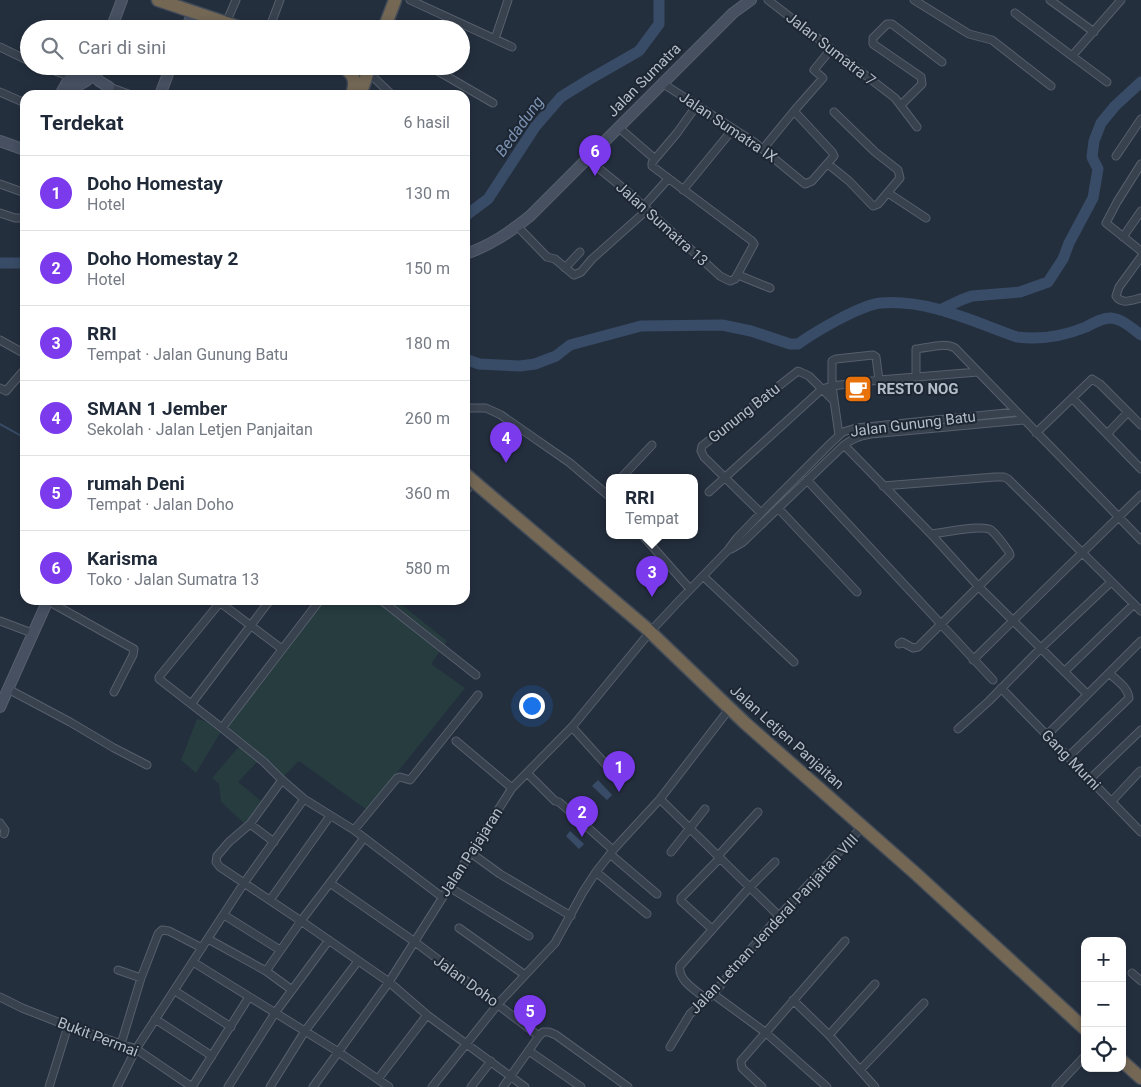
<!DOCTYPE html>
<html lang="id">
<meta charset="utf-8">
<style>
:root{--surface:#fff;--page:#f6f6f7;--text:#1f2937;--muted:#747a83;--line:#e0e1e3;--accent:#7c3aed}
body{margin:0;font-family:Roboto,sans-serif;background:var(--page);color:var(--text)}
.controls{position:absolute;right:15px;bottom:15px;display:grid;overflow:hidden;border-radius:10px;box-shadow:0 2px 8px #0003}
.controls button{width:45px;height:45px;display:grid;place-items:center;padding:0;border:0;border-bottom:1px solid var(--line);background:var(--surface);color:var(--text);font:25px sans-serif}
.you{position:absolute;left:531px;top:705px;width:18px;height:18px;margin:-12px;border:4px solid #fff;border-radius:50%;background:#1a73e8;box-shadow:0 0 0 8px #1a73e833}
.badge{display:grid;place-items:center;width:32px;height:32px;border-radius:50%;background:var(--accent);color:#fff;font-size:16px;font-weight:700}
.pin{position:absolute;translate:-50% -41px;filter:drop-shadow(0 1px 2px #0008)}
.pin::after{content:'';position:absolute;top:26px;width:18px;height:15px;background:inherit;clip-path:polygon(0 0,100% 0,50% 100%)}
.popup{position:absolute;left:606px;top:474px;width:92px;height:65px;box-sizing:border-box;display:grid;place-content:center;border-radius:10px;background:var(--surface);filter:drop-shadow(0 1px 4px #0005);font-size:16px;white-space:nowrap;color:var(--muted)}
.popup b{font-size:19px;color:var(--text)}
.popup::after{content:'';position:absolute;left:50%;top:100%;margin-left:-10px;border:10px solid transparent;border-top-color:var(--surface)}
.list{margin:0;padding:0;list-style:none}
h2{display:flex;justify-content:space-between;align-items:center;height:65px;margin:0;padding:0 20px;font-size:21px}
h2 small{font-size:16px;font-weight:400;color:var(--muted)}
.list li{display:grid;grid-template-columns:32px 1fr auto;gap:15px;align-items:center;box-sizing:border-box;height:75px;padding:0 20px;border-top:1px solid var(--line)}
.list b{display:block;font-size:19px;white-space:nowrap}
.list p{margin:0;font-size:16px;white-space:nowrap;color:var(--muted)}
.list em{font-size:16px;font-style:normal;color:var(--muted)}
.icon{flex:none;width:28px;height:28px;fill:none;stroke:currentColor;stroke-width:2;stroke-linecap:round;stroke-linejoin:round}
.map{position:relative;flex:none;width:1141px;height:1087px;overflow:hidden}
.search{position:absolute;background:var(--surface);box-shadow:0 2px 8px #0003;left:20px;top:20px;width:450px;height:55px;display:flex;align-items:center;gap:12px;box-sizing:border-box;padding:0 18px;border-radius:28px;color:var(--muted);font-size:19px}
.panel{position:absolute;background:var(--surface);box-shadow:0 2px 8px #0003;left:20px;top:90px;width:450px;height:515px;border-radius:15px}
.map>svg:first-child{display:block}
.green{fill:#263c3f}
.water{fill:#394c67}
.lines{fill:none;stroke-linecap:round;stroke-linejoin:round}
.stream{stroke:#394c67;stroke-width:2}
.river{stroke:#394c67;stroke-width:11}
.street-casing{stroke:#565f6c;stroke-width:9}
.secondary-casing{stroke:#565f6c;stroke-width:12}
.highway-casing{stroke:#434c59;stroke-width:15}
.street{stroke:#38414e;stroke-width:7}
.secondary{stroke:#465061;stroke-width:10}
.highway{stroke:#746855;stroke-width:12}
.labels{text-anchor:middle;stroke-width:4;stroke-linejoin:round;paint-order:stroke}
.street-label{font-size:15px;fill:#b4bcc9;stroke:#1d2633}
.poi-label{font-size:15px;font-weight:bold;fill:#b4bcc9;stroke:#1d2633;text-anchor:start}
.water-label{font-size:16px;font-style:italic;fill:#7c92b1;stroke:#1d2633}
</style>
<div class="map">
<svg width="1141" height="1087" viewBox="0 0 1141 1087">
<rect width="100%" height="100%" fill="#242f3e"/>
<path class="green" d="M 319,600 L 396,600 L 447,641 L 431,664 L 465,688 L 367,810 L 299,761 L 281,779 L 258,761 L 238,782 L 261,801 L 245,824 L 221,802 L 219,784 L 212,778 L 242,743 L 222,730 L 196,773 L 181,760 L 197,719 L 219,725 Z"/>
<path class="water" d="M 598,780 L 612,795 L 607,800 L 592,786 Z
M 570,831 L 584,844 L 579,849 L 566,836 Z"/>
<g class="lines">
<path class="stream" d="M 0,424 L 25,438"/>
<path class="river" d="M 465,216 L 488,199 L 535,127 L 561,97 L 590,79 L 639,51 L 659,24 L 659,0
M 0,263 L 25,263
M 940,310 L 961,300 L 972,296 L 1020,292 L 1048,282 L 1063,259 L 1069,243 L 1093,198 L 1098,169 L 1092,157 L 1094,141 L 1101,123 L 1115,106 L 1141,82
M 465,359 L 479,364 L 520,366 L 535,364 L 556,356 L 570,345 L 641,326 L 722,325 L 751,331 L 790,344 L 798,344 C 815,332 860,305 881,303 C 928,299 974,322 1017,337 C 1041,340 1064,336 1086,327 C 1094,323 1101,318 1111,318 C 1122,319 1132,328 1141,335"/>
<defs>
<path id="street" d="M 410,0 L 512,47
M 768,0 L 895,98 L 917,127
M 914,0 L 969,34 L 992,40 L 1051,86
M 1050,0 L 1094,32
M 1015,13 L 1072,56 L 1121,0
M 226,23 L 236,0
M 269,29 L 280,0
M 495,39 L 508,0
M 0,47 L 29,61
M 1072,56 L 1107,82
M 41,66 L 66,75 L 71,81
M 429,66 L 493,103
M 368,72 L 392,95
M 662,83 L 754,142 L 805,184 L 812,181 L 834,156 L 832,152 L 794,111 L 763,149
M 109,87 L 131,95
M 0,92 L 25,103
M 901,105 L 922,84 L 921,77 L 873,44 L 873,38 L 887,24 L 892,24 L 942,62
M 794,111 L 823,78 L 814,70 L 831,49
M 1116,156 L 1141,119
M 586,158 L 628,192 L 720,276 L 730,281 L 735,279 L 754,244 L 752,241 L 652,166 L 652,163 L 655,159 L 618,127
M 655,159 L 677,133 L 697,105
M 828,164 L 849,181 L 873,206 L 878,204 L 900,178 L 898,170 L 875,152 L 834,112
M 1141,164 L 1117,202 L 1106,223 L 1141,251
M 0,184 L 25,193
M 683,190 L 733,129
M 888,193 L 926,218
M 643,207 L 668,179
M 0,213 L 15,218 L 25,218
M 517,226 L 547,257 L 555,259 L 574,275 L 581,272 L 592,259 L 647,210
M 1123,237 L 1141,211
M 1141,257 L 1119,287 L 1116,296 C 1122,305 1132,300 1141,298
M 565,268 L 580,252
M 738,275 L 770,288
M 0,340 L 25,354
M 916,377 L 916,349 C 928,348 944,342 955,348 L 1141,540
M 0,388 L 6,391 L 25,369
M 1072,398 L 1141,469
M 465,408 L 486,408 L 501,415 L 570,463 L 610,497
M 1036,433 L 1092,379 L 1100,384 L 1141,425
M 1107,434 L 1128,412
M 839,435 L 832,386 L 832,361 L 836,359 L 873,355 L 876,357 L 879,380
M 844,445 L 931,534 L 978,586 L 1087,694
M 621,478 L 652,445
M 807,480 L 993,680
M 883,486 L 995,477 L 1004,477 L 1008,479 L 1141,611
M 465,492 L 473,482
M 709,492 L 822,389 L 832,386 L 879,380 L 978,372
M 778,508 L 857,592
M 761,513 L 704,457 L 701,451 L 702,446 L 798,371 L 809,376 L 834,401
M 643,536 L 690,589
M 731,549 L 743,542 L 844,445 C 856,436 867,434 882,433 L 1023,420
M 703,576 L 794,662
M 222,600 L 159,677 L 159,679 L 222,728 L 320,600
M 381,600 L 476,675
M 48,601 L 134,649 L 133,655 L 114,692
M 218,601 L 282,649
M 0,621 L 32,633
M 899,644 L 902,642 L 913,648 L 918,647 L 1010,555 L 1009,552 C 1004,545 998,536 991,530 C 982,524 943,533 931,534
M 973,660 L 1141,495
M 1065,671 L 1134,604
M 1001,688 L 1141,832
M 8,689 L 70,722 L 114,748 L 147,765
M 192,703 L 270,600
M 572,727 L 618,778
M 222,728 L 264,762 L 282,780
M 958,729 L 989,701 L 1041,648 L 1111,582
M 1047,735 L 1141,641
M 456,741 L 512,788
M 1069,756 L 1129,698 C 1128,687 1116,680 1109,673
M 527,773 L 555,801 L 559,802 L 613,850
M 1090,779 L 1141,730
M 660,799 L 779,916
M 1112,801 L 1140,771
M 0,823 L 5,830 L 4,834
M 250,824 L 274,842
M 354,830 L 397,778 L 400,777 L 410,780 L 478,695
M 671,852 L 705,809
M 471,853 L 500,874 L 571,916
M 610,854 L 657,894
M 718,856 L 758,812
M 596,872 L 647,914
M 330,883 L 415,942 L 539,1036 L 503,1087
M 449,887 L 529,936
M 442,897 L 354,830 L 304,799 L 282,780 L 250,824 L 229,842 L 217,856 L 216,862 L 220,867 L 301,921 L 389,982 L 427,1015 L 525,1087
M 270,900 L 330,816
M 224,915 L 280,950
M 459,928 L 525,975
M 712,929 L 681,901 L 681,898 L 720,858
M 208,939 L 266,971 L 292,990
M 193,962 L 337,1051 L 389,1087
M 118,970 L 141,978 L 158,934 L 162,930 L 169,931 L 202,948
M 266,971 L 301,921 L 364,838
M 1132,973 L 1141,981
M 175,991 L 231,1027
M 713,994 L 765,1032 L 827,1087
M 0,997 L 22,1008 L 68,1026 L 136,1049 L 192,1087
M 706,999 C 697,991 677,980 680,966 L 749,888 L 775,862
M 793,1000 L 829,1035 L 875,1087
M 155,1019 L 212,1056
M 829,1035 L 875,984
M 539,1036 L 543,1032 L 549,1032 L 556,1035 L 628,1087
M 121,1044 L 141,978
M 670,1047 L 690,1014 L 713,994 L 779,916 L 863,826
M 529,1051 L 581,1087
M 860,1070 L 924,1003
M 378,1079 L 427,1015
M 49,1087 L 68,1026
M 117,1087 L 136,1049 L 244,883 L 304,799
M 192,1087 L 249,997
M 228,1087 L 275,1013 L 329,940
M 270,1087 L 305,1031 L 358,961
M 313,1087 L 389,982 L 512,788 L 572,727 L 650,632 L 678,602 L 728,550 L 737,538 L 761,513 L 831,443 L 843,432 L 856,428 L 1016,412
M 432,1087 L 498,1004 L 555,943 L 583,892 L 596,872 L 614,849 L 660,799 L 730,708
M 471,1087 L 491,1061
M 762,1087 L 742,1068 L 741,1061 L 845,941
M 1056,1087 L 1085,1056"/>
<path id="secondary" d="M 111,29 L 122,0
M 186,29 L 193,12
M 60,95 L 69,79 L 80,74 L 94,74 L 99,81 L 109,87 L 106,95
M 69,95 C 76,80 91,87 96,66
M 160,95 L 171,66
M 0,141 L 25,150
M 465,254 C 490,246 510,232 530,216 L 733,13 L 751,0
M 0,707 L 48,600"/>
<path id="highway" d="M 158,0 L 244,29
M 384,29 L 395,0
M 342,66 C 354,74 357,81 352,95
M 360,95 L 370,66
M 465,474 L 645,627 L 745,723 L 915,873 L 1085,1029
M 1122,1061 L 1141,1078"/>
</defs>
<use href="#street" class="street-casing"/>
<use href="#secondary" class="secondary-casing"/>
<use href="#highway" class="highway-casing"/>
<use href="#street" class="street"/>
<use href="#secondary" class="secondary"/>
<use href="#highway" class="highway"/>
</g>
<defs>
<symbol id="cafe-square" viewBox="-11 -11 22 22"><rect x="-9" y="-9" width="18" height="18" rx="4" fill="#e8710a" stroke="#1d2633"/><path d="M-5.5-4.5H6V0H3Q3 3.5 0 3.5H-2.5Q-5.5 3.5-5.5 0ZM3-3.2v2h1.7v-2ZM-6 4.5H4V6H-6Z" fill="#fff"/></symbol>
</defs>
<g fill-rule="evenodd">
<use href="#cafe-square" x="842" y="373" width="32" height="32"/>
</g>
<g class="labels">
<g class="street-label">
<text transform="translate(831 49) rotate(38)" y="5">Jalan Sumatra 7</text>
<text transform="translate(644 80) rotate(-45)" y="5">Jalan Sumatra</text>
<text transform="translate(728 127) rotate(34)" y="5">Jalan Sumatra IX</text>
<text transform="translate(662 224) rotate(42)" y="5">Jalan Sumatra 13</text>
<text transform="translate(744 413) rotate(-38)" y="5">Gunung Batu</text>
<text transform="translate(913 424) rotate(-7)" y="5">Jalan Gunung Batu</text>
<text transform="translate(787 737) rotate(42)" y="5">Jalan Letjen Panjaitan</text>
<text transform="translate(1071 760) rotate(46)" y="5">Gang Murni</text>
<text transform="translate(471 852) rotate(-57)" y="5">Jalan Pajajaran</text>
<text transform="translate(774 924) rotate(-47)" y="5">Jalan Letnan Jenderal Panjaitan VIII</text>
<text transform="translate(466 981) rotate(36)" y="5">Jalan Doho</text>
<text transform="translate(98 1037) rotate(21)" y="5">Bukit Permai</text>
</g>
<g class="poi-label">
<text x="877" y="394">RESTO NOG</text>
</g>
<g class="water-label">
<text transform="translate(519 126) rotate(-54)" y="6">Bedadung</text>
</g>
</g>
</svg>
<div class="controls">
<button>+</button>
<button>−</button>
<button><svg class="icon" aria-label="locate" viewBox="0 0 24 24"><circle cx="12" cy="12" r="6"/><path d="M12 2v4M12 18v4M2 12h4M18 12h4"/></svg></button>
</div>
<div class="you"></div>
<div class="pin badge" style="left:619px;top:792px">1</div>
<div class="pin badge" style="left:582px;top:837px">2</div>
<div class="pin badge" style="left:652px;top:597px">3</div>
<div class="popup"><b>RRI</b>Tempat</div>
<div class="pin badge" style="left:506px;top:463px">4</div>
<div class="pin badge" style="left:530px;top:1036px">5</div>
<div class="pin badge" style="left:595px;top:176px">6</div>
<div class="search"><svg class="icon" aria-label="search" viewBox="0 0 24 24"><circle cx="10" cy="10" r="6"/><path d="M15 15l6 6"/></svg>Cari di sini</div>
<section class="panel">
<h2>Terdekat<small>6 hasil</small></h2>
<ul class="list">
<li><span class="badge">1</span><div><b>Doho Homestay</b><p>Hotel</p></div><em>130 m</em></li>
<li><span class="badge">2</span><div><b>Doho Homestay 2</b><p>Hotel</p></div><em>150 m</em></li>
<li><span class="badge">3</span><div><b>RRI</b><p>Tempat · Jalan Gunung Batu</p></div><em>180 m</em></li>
<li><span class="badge">4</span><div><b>SMAN 1 Jember</b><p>Sekolah · Jalan Letjen Panjaitan</p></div><em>260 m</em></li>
<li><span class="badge">5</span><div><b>rumah Deni</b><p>Tempat · Jalan Doho</p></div><em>360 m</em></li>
<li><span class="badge">6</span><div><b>Karisma</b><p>Toko · Jalan Sumatra 13</p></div><em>580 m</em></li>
</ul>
</section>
</div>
